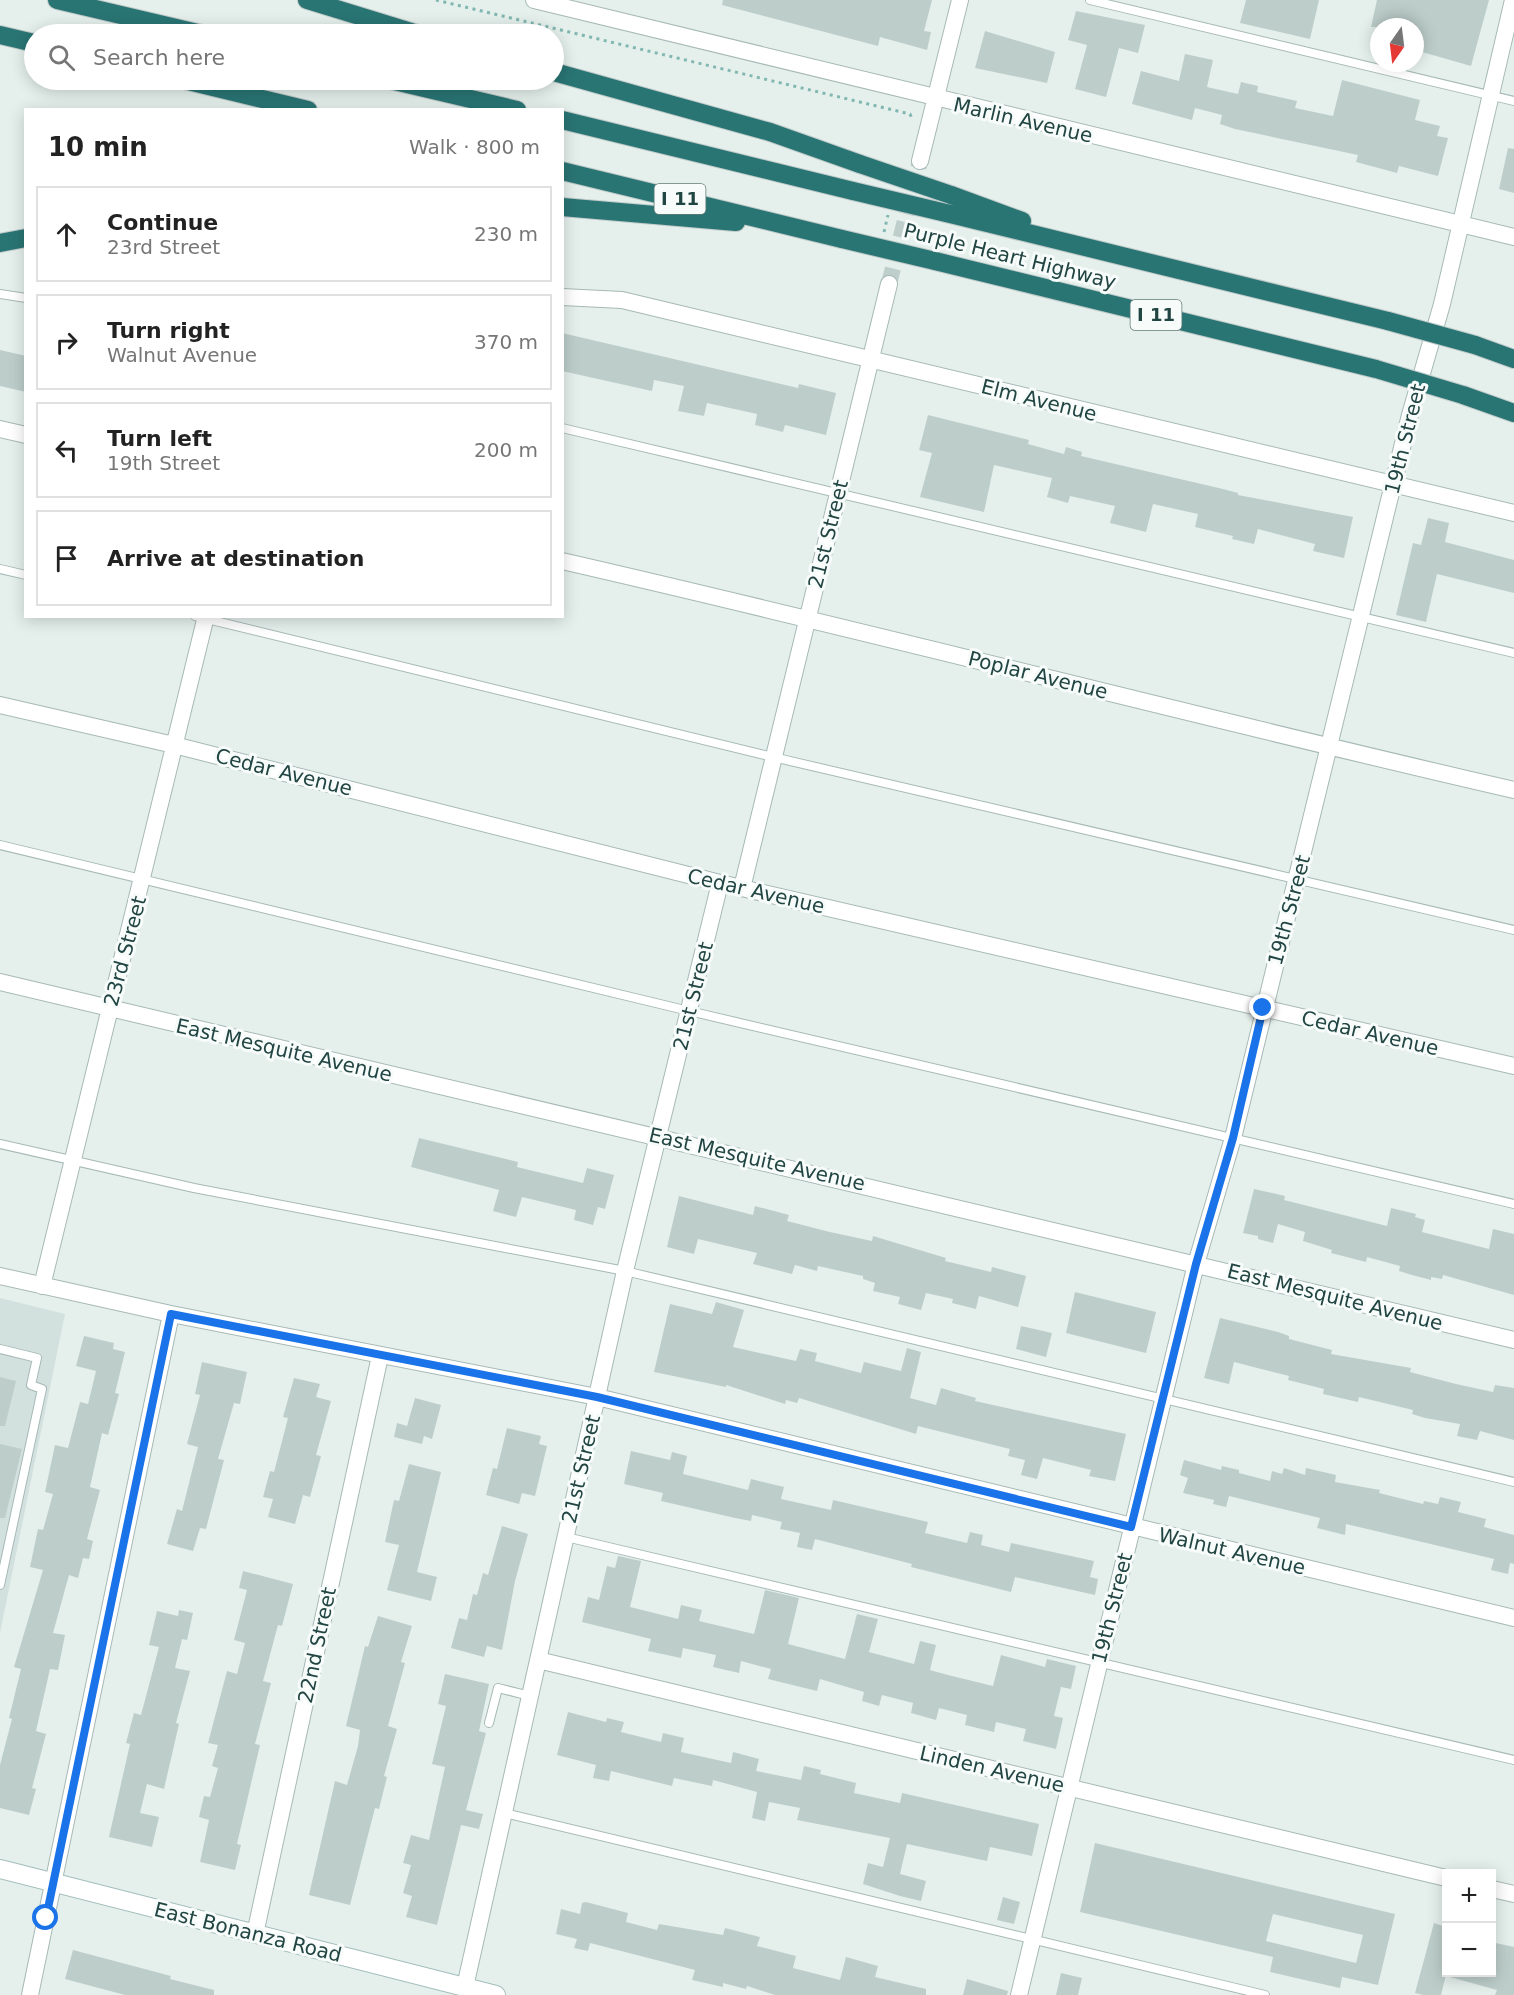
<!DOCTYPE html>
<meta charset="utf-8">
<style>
:root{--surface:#fff;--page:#f6f6f6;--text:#222;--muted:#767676;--line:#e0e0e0}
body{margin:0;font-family:"DejaVu Sans",sans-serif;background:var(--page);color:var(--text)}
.controls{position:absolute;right:18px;bottom:18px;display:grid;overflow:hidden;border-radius:0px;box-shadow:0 3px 15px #0003}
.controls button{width:54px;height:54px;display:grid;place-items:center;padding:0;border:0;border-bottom:2px solid var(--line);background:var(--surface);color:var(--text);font:30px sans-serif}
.compass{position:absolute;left:1370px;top:18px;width:54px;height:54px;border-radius:50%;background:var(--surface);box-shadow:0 3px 15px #0003;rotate:194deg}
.stop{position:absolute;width:18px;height:18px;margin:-14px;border:4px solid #1a73e8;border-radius:50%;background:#fff}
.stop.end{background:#1a73e8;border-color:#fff;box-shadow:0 2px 6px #0008}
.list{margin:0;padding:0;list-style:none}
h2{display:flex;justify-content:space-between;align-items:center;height:78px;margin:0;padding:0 24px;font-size:26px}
h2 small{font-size:20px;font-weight:400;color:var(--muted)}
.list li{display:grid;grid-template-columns:39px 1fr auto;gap:18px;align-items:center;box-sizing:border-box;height:96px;margin:0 12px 12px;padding:0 12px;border:2px solid var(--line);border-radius:0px}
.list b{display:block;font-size:22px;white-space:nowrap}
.list p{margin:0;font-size:20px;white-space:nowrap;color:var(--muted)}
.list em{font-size:20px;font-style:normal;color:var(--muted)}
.icon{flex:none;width:33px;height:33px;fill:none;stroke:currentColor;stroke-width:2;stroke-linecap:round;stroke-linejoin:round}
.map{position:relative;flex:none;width:1514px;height:1995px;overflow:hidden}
.search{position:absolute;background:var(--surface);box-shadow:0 3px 15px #0003;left:24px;top:24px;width:540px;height:66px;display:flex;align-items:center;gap:15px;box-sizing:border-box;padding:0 21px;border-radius:33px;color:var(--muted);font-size:22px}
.panel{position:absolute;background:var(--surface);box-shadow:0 3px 15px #0003;left:24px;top:108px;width:540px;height:510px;border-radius:0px}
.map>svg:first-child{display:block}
.built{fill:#d3e1de}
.building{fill:#bdceca;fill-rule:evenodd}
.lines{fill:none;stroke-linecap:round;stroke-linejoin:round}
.street-tunnel{stroke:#bececb;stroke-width:16;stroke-dasharray:16 8;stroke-linecap:butt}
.lane-casing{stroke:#a6b9b6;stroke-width:10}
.street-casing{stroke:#a6b9b6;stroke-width:18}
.secondary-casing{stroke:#a2bdba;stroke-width:20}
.highway-casing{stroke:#c1cbca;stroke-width:20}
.path{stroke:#82b7b1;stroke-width:3;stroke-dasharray:3 4.5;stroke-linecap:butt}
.lane{stroke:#fff;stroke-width:8}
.street{stroke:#fff;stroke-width:16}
.secondary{stroke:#fff;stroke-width:18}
.highway{stroke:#297574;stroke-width:18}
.highway-bridge-casing{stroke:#c1cbca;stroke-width:20;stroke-linecap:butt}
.highway-bridge{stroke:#297574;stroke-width:18}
.route{stroke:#1a73e8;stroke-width:8}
.labels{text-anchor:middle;stroke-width:6;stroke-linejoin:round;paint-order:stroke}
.shield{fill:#f7fbfa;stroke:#617c79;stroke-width:1.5}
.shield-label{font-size:18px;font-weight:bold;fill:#214542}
.street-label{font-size:20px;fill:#214542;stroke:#f7fbfa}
</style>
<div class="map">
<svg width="1514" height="1995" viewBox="0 0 1514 1995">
<rect width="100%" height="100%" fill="#e5f0ed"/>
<path class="built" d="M 0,1298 L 65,1314 L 0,1633 Z"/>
<path class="building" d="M 723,0 L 932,0 L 924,31 L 931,32 L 927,50 L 880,37 L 878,46 L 722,5 Z
M 1246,0 L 1319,0 L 1310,39 L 1240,23 Z
M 1377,0 L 1489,0 L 1471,66 L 1415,50 L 1415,27 L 1371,27 Z
M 1076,11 L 1145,25 L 1138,53 L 1119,48 L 1106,97 L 1075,89 L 1087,45 L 1068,40 Z
M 985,31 L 1055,52 L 1047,83 L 975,68 Z
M 1185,54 L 1213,60 L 1207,87 L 1238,94 L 1241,82 L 1258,86 L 1257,92 L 1297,101 L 1295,108 L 1333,116 L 1342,80 L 1420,100 L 1415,120 L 1440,126 L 1437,136 L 1448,138 L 1438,176 L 1399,166 L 1397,173 L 1356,162 L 1358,155 L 1235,129 L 1220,124 L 1222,115 L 1195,108 L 1192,120 L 1132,104 L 1141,71 L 1179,81 Z
M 1508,148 L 1514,149 L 1514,193 L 1499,189 Z
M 562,333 L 798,388 L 799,384 L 836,393 L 826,435 L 785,425 L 783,432 L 755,425 L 757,414 L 707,403 L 704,416 L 678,411 L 684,386 L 654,380 L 652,391 L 562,371 Z
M 0,350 L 26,356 L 26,392 L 0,386 Z
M 928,415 L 1029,440 L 1028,444 L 1064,454 L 1066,447 L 1082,452 L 1081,456 L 1223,489 L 1238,493 L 1238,495 L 1353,517 L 1344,558 L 1313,551 L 1315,544 L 1258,529 L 1254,544 L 1232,539 L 1233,536 L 1195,527 L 1198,514 L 1153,504 L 1146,532 L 1110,523 L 1115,506 L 1070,496 L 1068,503 L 1047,497 L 1052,478 L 994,465 L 984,512 L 920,497 L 932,453 L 919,450 Z
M 1428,518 L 1449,523 L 1445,542 L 1514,560 L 1514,593 L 1437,574 L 1426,622 L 1396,615 L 1413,543 L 1421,545 Z
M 419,1138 L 518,1162 L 517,1167 L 583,1183 L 587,1168 L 614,1175 L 605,1209 L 598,1207 L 593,1225 L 574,1220 L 576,1210 L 522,1197 L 516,1217 L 493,1211 L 499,1190 L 411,1167 Z
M 1254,1189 L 1285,1196 L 1284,1200 L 1387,1226 L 1391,1208 L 1416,1214 L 1415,1217 L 1425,1220 L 1422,1232 L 1489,1249 L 1493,1229 L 1514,1234 L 1514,1295 L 1443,1275 L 1442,1279 L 1431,1277 L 1431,1280 L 1412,1275 L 1399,1271 L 1400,1266 L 1367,1257 L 1366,1262 L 1331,1253 L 1332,1250 L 1303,1241 L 1305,1232 L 1278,1224 L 1273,1243 L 1258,1239 L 1258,1236 L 1243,1233 Z
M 679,1196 L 753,1215 L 755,1206 L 789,1215 L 787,1221 L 830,1232 L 872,1241 L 873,1236 L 946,1258 L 945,1261 L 991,1272 L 992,1267 L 1026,1276 L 1018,1307 L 979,1296 L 976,1309 L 952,1303 L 953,1299 L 926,1293 L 921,1310 L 898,1304 L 900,1297 L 873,1291 L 875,1283 L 863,1279 L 863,1276 L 818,1266 L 817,1271 L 795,1265 L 792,1274 L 753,1264 L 757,1253 L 698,1239 L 694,1254 L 667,1247 Z
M 1075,1292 L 1156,1312 L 1146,1353 L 1066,1333 Z
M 716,1302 L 744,1310 L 733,1347 L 796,1361 L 800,1349 L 817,1353 L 815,1361 L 861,1373 L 864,1362 L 901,1371 L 907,1348 L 921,1352 L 910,1398 L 936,1405 L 941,1388 L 976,1398 L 975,1401 L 1126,1434 L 1115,1481 L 1089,1476 L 1091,1470 L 1043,1458 L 1037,1479 L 1021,1475 L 1025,1460 L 1008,1456 L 1010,1449 L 918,1426 L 916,1434 L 799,1398 L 797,1403 L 786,1400 L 785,1404 L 726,1385 L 726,1387 L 654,1372 L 670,1304 L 712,1314 Z
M 1220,1318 L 1278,1332 L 1289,1336 L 1289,1339 L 1332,1350 L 1331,1354 L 1411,1368 L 1410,1372 L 1456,1384 L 1493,1392 L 1495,1385 L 1514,1388 L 1514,1440 L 1480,1431 L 1477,1440 L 1457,1436 L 1460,1424 L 1425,1418 L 1412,1414 L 1413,1410 L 1359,1397 L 1358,1402 L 1323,1394 L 1324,1389 L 1288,1380 L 1289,1376 L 1234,1362 L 1229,1384 L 1204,1378 Z
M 1021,1326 L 1052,1333 L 1046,1357 L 1016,1349 Z
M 84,1336 L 114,1343 L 113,1349 L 125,1352 L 115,1393 L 119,1394 L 108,1435 L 102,1433 L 90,1487 L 100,1490 L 87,1539 L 93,1541 L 89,1559 L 83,1558 L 78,1578 L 69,1575 L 53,1633 L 65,1635 L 58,1670 L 50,1669 L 36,1731 L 46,1734 L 32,1788 L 36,1789 L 29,1815 L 0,1808 L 0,1765 L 12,1719 L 9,1718 L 21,1669 L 14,1667 L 43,1570 L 30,1567 L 38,1529 L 43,1530 L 53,1494 L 45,1492 L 55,1445 L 68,1448 L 80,1402 L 88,1404 L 96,1371 L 76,1366 Z
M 202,1362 L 247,1372 L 240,1404 L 234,1403 L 218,1459 L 224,1460 L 206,1529 L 200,1528 L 193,1551 L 167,1544 L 177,1509 L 182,1511 L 198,1447 L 187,1444 L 200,1395 L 195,1394 Z
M 0,1377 L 16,1381 L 5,1426 L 0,1426 Z
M 294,1378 L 320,1384 L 316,1397 L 331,1401 L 316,1455 L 321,1456 L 310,1497 L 303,1495 L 295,1524 L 268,1517 L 273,1499 L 263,1497 L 270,1471 L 274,1472 L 288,1418 L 283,1417 Z
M 415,1398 L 441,1405 L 432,1439 L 424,1436 L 422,1444 L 394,1437 L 397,1423 L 407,1426 Z
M 507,1428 L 541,1436 L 539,1444 L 547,1446 L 535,1496 L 522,1493 L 519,1504 L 486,1495 L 493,1468 L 497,1469 Z
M 0,1444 L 22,1449 L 5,1518 L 0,1518 Z
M 631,1451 L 670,1460 L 672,1452 L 687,1456 L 683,1474 L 748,1490 L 751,1479 L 784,1487 L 781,1499 L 831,1510 L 833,1500 L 928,1522 L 925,1533 L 967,1543 L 970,1532 L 983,1535 L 981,1545 L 1009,1552 L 1011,1543 L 1094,1561 L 1090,1577 L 1098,1579 L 1095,1595 L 1015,1577 L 1011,1592 L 911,1567 L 912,1564 L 815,1539 L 812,1550 L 797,1547 L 800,1533 L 780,1529 L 782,1522 L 752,1515 L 751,1521 L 735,1518 L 661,1501 L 663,1493 L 624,1484 Z
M 1184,1460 L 1221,1470 L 1222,1466 L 1239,1470 L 1239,1473 L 1270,1481 L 1272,1471 L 1282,1474 L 1284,1468 L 1305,1475 L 1306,1468 L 1336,1475 L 1335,1482 L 1380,1490 L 1379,1493 L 1423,1504 L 1424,1501 L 1438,1504 L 1440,1497 L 1461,1502 L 1458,1512 L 1486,1519 L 1484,1527 L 1514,1535 L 1514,1564 L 1510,1563 L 1508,1574 L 1491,1570 L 1494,1559 L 1346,1524 L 1345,1535 L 1317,1528 L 1320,1518 L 1229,1496 L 1226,1507 L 1213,1504 L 1214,1500 L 1183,1493 L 1188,1478 L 1180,1475 Z
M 409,1464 L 441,1472 L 417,1572 L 437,1577 L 431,1601 L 387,1590 L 399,1545 L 385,1542 L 394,1500 L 399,1501 Z
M 502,1526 L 528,1534 L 515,1581 L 502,1650 L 487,1646 L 484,1657 L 451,1648 L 459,1618 L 467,1620 L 473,1594 L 477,1595 L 483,1573 L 488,1575 Z
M 618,1556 L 641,1561 L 630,1607 L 678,1619 L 681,1605 L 702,1610 L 699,1621 L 754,1634 L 765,1590 L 799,1598 L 788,1644 L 845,1659 L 857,1614 L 878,1619 L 869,1652 L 914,1664 L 920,1641 L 936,1645 L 930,1670 L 948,1675 L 993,1686 L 1001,1655 L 1045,1667 L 1047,1659 L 1076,1666 L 1071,1689 L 1061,1687 L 1054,1716 L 1063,1718 L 1056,1749 L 1023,1741 L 1026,1729 L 996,1722 L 994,1732 L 965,1725 L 967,1715 L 939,1708 L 936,1720 L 911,1713 L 913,1703 L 882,1695 L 879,1706 L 862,1701 L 864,1692 L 820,1679 L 817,1691 L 768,1679 L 771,1669 L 741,1661 L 739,1673 L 713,1667 L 716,1655 L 683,1648 L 681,1658 L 648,1651 L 651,1639 L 582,1622 L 588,1597 L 599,1600 L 607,1566 L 615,1568 Z
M 243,1571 L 293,1584 L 282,1626 L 278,1625 L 263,1681 L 271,1683 L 255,1744 L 260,1745 L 237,1844 L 241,1845 L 235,1870 L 200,1862 L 209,1820 L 199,1817 L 204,1796 L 210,1797 L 218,1768 L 212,1766 L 218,1745 L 208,1743 L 227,1671 L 237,1674 L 245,1643 L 234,1640 L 247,1590 L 239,1588 Z
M 179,1610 L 193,1613 L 187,1640 L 182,1639 L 175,1668 L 190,1671 L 176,1723 L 179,1724 L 164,1789 L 147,1784 L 140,1813 L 159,1817 L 152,1847 L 109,1837 L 130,1744 L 126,1743 L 134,1713 L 141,1715 L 159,1647 L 149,1645 L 157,1611 L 178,1616 Z
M 378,1616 L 412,1626 L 401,1662 L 405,1663 L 388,1726 L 397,1729 L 384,1776 L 387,1777 L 379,1809 L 375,1808 L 350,1905 L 309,1895 L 335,1781 L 347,1785 L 358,1746 L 360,1730 L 346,1726 L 365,1646 L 368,1647 Z
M 445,1674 L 489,1684 L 479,1731 L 486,1733 L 466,1810 L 483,1814 L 479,1829 L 461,1825 L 437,1925 L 406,1917 L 412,1896 L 403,1893 L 411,1865 L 403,1863 L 411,1835 L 429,1840 L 445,1767 L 432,1764 L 446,1706 L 438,1704 Z
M 568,1712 L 606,1722 L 607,1718 L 624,1722 L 621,1732 L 661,1742 L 663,1733 L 684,1738 L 681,1752 L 731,1763 L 733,1752 L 759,1759 L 756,1771 L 801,1780 L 804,1766 L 821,1770 L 820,1774 L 856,1783 L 854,1793 L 900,1803 L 902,1793 L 1039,1824 L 1032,1856 L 990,1847 L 987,1861 L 907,1844 L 900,1874 L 926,1881 L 921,1901 L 900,1896 L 863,1884 L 868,1863 L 883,1867 L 890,1838 L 797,1820 L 800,1808 L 769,1802 L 765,1821 L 752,1818 L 757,1792 L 713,1780 L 712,1786 L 674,1778 L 672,1786 L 611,1771 L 609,1781 L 593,1778 L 596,1765 L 557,1755 Z
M 1095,1843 L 1395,1914 L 1378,1985 L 1342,1977 L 1340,1988 L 1309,1981 L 1270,1972 L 1273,1957 L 1080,1912 ZM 1273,1914 L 1363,1935 L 1356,1963 L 1266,1941 Z
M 1003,1897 L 1020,1902 L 1014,1924 L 997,1920 Z
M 586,1902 L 628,1913 L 626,1922 L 657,1930 L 659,1924 L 723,1935 L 725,1928 L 760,1937 L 757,1946 L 796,1956 L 793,1968 L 840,1980 L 846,1957 L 878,1966 L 875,1977 L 926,1989 L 926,1995 L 775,1995 L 747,1986 L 746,1989 L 723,1983 L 723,1987 L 692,1980 L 695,1970 L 590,1943 L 588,1951 L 574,1948 L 577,1939 L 556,1934 L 561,1909 L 580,1914 L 582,1903 Z
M 1434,1923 L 1446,1927 L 1446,1975 L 1441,1995 L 1423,1995 L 1415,1993 Z
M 1491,1942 L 1514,1947 L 1514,1995 L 1495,1995 L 1497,1990 L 1450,1977 L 1450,1972 L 1491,1972 Z
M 73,1950 L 171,1976 L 170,1979 L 214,1990 L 214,1995 L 125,1995 L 65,1979 Z
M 1061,1973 L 1082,1978 L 1078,1995 L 1056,1995 Z
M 967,1979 L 1008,1991 L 1007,1995 L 963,1995 Z"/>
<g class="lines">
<path class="street-tunnel" d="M 889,284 L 920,161"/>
<defs>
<path id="lane" d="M 1090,0 L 1514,101
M 0,294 L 26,298
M 562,428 L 1514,653
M 0,569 L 26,575
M 195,616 L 773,757 L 1514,930
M 0,845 L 689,1011 L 1514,1204
M 0,1144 L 194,1188 L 625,1271 L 1514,1482
M 0,1349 L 37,1358 L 31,1385 L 42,1389 L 0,1585
M 566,1537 L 1514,1760
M 489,1723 L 498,1688 L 530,1696
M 504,1813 L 1265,1995"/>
<path id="street" d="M 534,0 L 1514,237
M 920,161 L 960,0
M 562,297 L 622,300 L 1514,513
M 0,429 L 26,435
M 562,561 C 881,634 1196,717 1514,790
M 0,705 L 174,745 L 720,883 L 1514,1066
M 742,888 L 889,284
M 0,982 L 1514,1340
M 0,1276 L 171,1314 L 597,1397 L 1514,1618
M 42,1286 L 206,616
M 538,1660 L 1446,1878
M 1492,1889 L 1514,1894
M 255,1934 L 380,1356
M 465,1987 L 625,1271 L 720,883
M 30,1995 L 171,1314
M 1019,1995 L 1196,1264 L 1233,1138 L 1410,415 L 1442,304 L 1513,0"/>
<path id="secondary" d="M 0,1869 L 496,1995"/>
<path id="highway" d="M 57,0 L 202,34
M 307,0 L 418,34
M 0,35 L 34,43
M 554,72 L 770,132 L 860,164
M 184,80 L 308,110
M 390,80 L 517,110
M 562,120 L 853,191
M 562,171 L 842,239
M 951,195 L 1022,221
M 562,207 L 736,222
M 946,213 L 1388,321
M 0,243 L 26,238
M 935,261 L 1376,369
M 1475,345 L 1514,359
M 1463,395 L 1514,413"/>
</defs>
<use href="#lane" class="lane-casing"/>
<use href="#street" class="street-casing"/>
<use href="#secondary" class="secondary-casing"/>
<use href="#highway" class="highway-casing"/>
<path class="path" d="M 436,0 L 910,114 L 912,119
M 884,232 L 888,215"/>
<use href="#lane" class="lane"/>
<use href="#street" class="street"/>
<use href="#secondary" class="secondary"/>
<use href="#highway" class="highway"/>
<defs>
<path id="highway-bridge" d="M 860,164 L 951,195
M 853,191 L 946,213
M 842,239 L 935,261
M 1388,321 L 1475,345
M 1376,369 L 1463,395"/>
</defs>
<use href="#highway-bridge" class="highway-bridge-casing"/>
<use href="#highway-bridge" class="highway-bridge"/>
</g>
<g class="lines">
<path class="route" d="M 46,1918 L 171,1314 L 597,1397 L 1131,1527 L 1196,1264 L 1233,1138 L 1263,1008"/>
</g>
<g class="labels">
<g class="shield">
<rect x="654.5" y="184" width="51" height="30" rx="4.5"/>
<rect x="1130.5" y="300" width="51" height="30" rx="4.5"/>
</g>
<g class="shield-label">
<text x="680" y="205">I 11</text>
<text x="1156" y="321">I 11</text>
</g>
<g class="street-label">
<text transform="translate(1023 120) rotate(13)" y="7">Marlin Avenue</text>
<text transform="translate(1010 256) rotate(14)" y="7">Purple Heart Highway</text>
<text transform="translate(1039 400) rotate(14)" y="7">Elm Avenue</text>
<text transform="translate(1405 439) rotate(-76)" y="7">19th Street</text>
<text transform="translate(828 534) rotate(-76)" y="7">21st Street</text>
<text transform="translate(1038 675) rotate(14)" y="7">Poplar Avenue</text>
<text transform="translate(284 772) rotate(14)" y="7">Cedar Avenue</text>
<text transform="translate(756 891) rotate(13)" y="7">Cedar Avenue</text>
<text transform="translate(1289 910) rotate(-75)" y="7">19th Street</text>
<text transform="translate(125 951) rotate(-75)" y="7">23rd Street</text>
<text transform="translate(693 996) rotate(-76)" y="7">21st Street</text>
<text transform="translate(1370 1033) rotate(13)" y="7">Cedar Avenue</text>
<text transform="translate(284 1050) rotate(13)" y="7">East Mesquite Avenue</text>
<text transform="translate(757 1159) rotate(13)" y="7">East Mesquite Avenue</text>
<text transform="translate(1335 1297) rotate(14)" y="7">East Mesquite Avenue</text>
<text transform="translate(581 1469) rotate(-77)" y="7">21st Street</text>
<text transform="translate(1232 1551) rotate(13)" y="7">Walnut Avenue</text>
<text transform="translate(1112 1608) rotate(-76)" y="7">19th Street</text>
<text transform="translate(317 1645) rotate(-78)" y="7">22nd Street</text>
<text transform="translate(992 1769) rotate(13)" y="7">Linden Avenue</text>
<text transform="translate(248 1932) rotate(14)" y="7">East Bonanza Road</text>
</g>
</g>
</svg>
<div class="controls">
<button>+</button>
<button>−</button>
</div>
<svg class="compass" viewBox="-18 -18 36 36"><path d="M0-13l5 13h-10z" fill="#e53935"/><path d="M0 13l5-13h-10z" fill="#767676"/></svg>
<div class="stop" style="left:46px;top:1918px"></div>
<div class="stop end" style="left:1263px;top:1008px"></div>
<div class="search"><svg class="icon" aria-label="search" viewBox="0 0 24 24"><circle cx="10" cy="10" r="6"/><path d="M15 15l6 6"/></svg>Search here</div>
<section class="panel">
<h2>10 min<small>Walk · 800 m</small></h2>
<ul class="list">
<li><svg class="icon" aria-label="ahead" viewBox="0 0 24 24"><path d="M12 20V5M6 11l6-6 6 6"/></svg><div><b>Continue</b><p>23rd Street</p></div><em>230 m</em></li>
<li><svg class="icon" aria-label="right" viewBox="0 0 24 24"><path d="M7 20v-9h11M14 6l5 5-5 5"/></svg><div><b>Turn right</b><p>Walnut Avenue</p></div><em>370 m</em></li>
<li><svg class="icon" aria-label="left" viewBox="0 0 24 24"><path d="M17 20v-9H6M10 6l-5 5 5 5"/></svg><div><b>Turn left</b><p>19th Street</p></div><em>200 m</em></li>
<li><svg class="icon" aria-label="arrive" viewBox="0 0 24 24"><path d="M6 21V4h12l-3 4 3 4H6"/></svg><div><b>Arrive at destination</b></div></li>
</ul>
</section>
</div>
